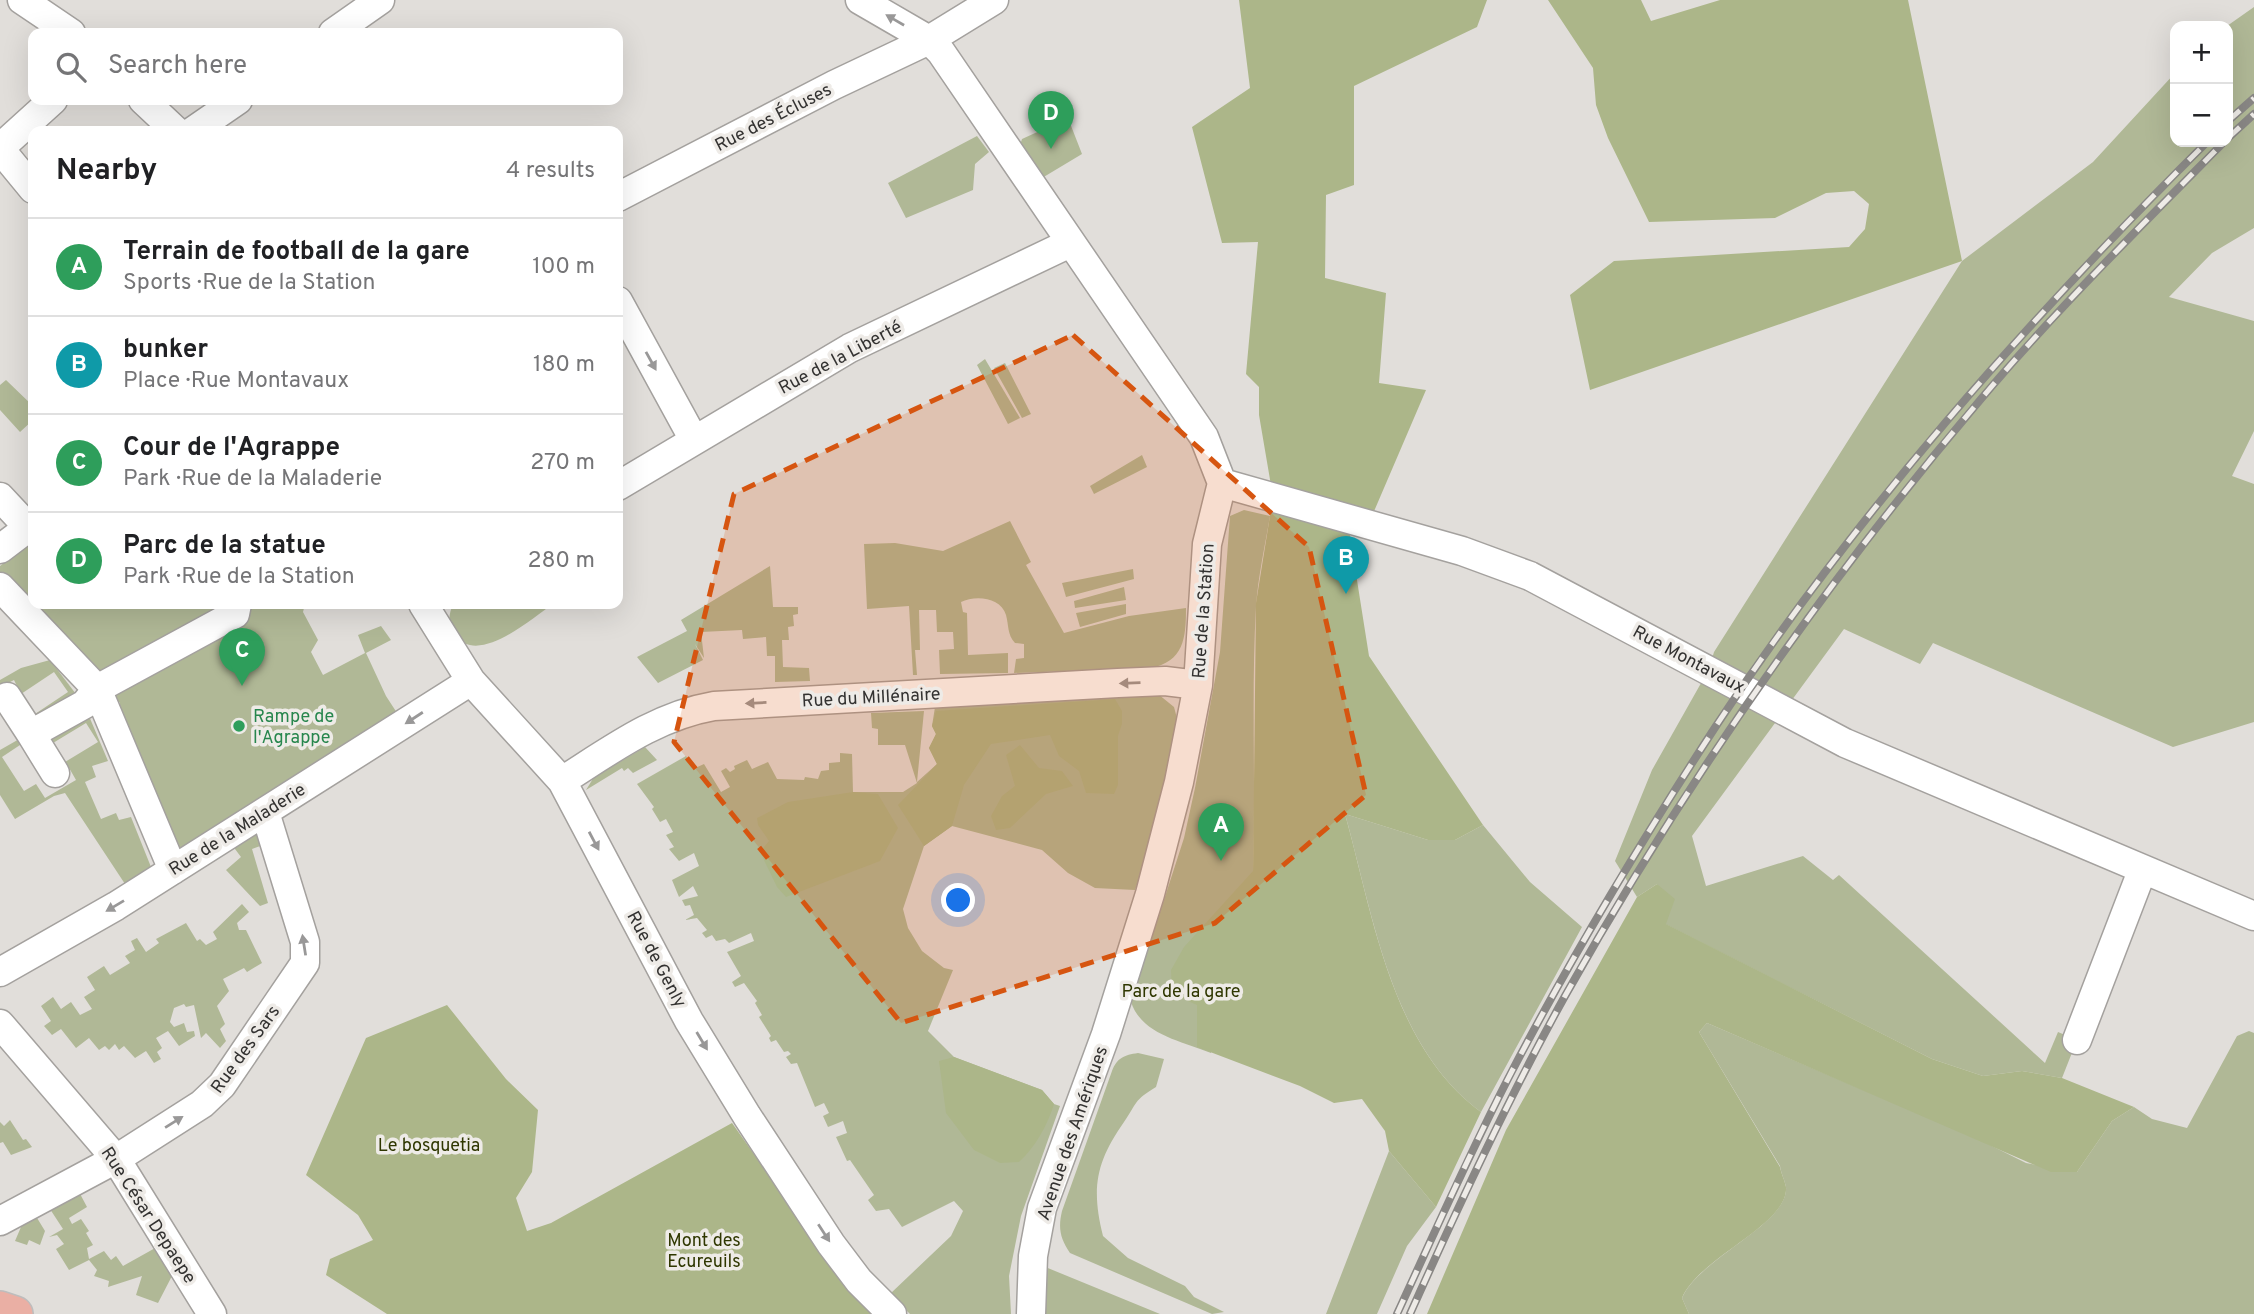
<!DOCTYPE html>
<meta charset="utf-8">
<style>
:root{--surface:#fff;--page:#f2f2f2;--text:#202124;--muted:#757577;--line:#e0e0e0;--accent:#7c3aed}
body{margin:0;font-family:Overpass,sans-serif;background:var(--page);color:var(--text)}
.controls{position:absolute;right:21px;top:21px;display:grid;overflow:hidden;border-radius:14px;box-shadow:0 7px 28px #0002}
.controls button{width:63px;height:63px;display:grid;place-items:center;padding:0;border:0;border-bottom:2px solid var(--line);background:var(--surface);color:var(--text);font:35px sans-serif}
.you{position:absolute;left:959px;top:901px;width:24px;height:24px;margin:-18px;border:5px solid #fff;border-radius:50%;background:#1a73e8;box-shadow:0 0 0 10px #1a73e833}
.badge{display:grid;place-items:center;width:46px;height:46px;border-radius:50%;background:var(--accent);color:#fff;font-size:23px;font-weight:700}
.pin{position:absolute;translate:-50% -58px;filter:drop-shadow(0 2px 4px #0008)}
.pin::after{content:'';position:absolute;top:37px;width:24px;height:21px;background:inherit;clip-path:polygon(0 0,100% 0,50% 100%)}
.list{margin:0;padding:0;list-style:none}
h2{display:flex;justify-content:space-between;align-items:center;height:91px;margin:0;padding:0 28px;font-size:30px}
h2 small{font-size:23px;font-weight:400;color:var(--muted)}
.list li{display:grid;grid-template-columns:46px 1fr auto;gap:21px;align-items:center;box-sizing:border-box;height:98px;padding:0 28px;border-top:2px solid var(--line)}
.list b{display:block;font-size:26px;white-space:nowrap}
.list p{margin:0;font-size:23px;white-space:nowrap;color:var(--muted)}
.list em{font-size:23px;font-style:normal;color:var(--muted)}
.icon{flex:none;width:38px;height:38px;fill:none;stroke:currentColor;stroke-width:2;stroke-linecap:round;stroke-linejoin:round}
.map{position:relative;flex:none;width:2254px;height:1314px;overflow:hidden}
.search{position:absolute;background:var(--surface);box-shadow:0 7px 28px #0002;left:28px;top:28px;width:595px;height:77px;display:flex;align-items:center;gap:18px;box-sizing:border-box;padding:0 24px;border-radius:14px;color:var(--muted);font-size:26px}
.panel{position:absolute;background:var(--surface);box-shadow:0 7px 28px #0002;left:28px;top:126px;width:595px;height:483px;border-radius:14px}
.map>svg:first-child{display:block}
.green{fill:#b0b896;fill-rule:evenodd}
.forest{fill:#acb689}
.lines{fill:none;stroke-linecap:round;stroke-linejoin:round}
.minor-casing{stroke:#a4a19e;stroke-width:31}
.major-casing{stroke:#bebdbd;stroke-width:38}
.minor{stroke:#fff;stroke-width:28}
.major{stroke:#eaafa4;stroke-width:35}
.rail-casing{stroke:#898785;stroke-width:8}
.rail{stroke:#eeebe7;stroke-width:5;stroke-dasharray:16;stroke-linecap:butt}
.oneway{fill:#999898}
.marked{fill:#d65510;fill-opacity:0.2;stroke:#d65510;stroke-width:5;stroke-dasharray:14 9;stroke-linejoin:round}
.leisure-dot{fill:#2e9e5b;stroke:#eeebe7;stroke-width:2.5}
.labels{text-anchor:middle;stroke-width:7;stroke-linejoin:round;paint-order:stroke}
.street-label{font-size:18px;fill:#333231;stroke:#eeebe7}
.leisure-label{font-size:18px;fill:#27864d;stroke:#eeebe7;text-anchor:start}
.park-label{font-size:18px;fill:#2f3700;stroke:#eeebe7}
</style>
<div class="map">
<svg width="2254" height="1314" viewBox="0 0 2254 1314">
<rect width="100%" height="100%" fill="#e1deda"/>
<path class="green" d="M 2254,7 L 2254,228 L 2212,253 L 2169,297 L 2254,321 L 2254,431 L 2232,476 L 2254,484 L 2254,722 L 2173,747 L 1933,643 L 1920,664 L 1844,629 L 1692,836 L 1706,886 L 1803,856 L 1833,880 L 1839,875 L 2045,1063 L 2058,1032 L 2077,1040 L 2062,1078 L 2022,1071 L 1983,1076 L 1932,1059 L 1665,924 L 1657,884 L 1637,897 L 1615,861 L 1652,770 L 1709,669 L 1714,652 L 1962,261 L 2093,162 L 2175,73 L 2175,142 L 2228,142 L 2227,26 Z
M 1068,118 L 1082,154 L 1042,178 L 1020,145 L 1022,139 Z
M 977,136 L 989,152 L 975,164 L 973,190 L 906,218 L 888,183 Z
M 985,359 L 1020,418 L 1008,424 L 977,365 Z
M 1005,363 L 1031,414 L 1022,418 L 994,368 Z
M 6,380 L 33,406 L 33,420 L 20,432 L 0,410 L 0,385 Z
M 1142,455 L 1147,467 L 1094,494 L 1090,486 Z
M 1244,510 L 1270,516 C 1265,546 1258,577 1256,607 C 1251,695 1256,783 1253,871 L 1262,880 L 1211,1053 C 1182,1041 1142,1035 1131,1002 L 1184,838 L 1195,788 L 1220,652 L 1230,516 Z
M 1010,521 L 1031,562 L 1026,565 L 1064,633 L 1129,616 L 1186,608 C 1186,638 1184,662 1150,668 L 1014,673 L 1016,659 L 1024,658 L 1024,644 L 1015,643 C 1007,634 1009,626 1006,615 C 1001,597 975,595 961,602 L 963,612 L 967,613 L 968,655 L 1008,653 L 1008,673 L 940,674 L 939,650 L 954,649 L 953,632 L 937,632 L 936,610 L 919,610 L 920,650 L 915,650 L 917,675 L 913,675 L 909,606 L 867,609 L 864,544 L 895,543 L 943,551 Z
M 33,540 L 33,604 L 305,604 L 303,612 L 318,640 L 311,652 L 323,675 L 365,653 L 358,635 L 381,626 L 391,640 L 366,653 L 386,696 L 399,716 L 180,849 L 172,848 L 119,712 L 120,703 L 0,576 L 0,566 Z
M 770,566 L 773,607 L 798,607 L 798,614 L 793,615 L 794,626 L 788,627 L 789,640 L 782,640 L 783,667 L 809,668 L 810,681 L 775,682 L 775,656 L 767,656 L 766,637 L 743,639 L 742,630 L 701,632 L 704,658 L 695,644 L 703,660 L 658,683 L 637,657 L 687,631 L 681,620 Z
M 1133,569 L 1134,579 L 1066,597 L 1062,583 Z
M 1124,587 L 1126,600 L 1075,608 L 1074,601 Z
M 453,604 L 553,604 C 532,618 478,667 455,635 C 448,624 448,616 453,604 Z
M 1126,604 L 1126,614 L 1080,627 L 1076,613 Z
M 50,660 L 79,698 L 36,718 L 16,692 L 19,690 L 14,680 L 0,687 L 0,680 L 21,668 ZM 54,672 L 68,692 L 35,714 L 21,694 Z
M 1158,694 L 1174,707 L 1178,722 L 1144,866 L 1135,890 L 1095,888 L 1068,873 L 1042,850 L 952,826 L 924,846 L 903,909 L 908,928 L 922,951 L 944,968 L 953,970 L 928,1031 L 954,1057 L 1042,1090 L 1054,1104 L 1060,1106 L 1021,1216 L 1009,1276 L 1011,1314 L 910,1314 L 890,1294 L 951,1236 L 963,1211 L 954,1201 L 902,1227 L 889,1209 L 876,1211 L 868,1200 L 874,1195 L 850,1160 L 847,1161 L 836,1137 L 847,1133 L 843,1121 L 828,1127 L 823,1116 L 829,1113 L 824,1103 L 815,1107 L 797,1063 L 791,1064 L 786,1057 L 791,1054 L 788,1051 L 784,1052 L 776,1040 L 771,1042 L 769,1038 L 771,1036 L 759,1017 L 762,1015 L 755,1003 L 757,1001 L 744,983 L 735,987 L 732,982 L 741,976 L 727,952 L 754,941 L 751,933 L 729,943 L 725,939 L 716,941 L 712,935 L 706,938 L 702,933 L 707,930 L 697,918 L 685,920 L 694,915 L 690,905 L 685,906 L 682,900 L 698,896 L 693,886 L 679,897 L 672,880 L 699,866 L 694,853 L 679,861 L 669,849 L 674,847 L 666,835 L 673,832 L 666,819 L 660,822 L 652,809 L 654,807 L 637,784 L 686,756 L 693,769 L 704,764 L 721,792 L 730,787 L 721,771 L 726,768 L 730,772 L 735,769 L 734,766 L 747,760 L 752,769 L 768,762 L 777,779 L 804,780 L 805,777 L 818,779 L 821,771 L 829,770 L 829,763 L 840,762 L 840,753 L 852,754 L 853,792 L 903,792 L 917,783 L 905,745 L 878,745 L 878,729 L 872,728 L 871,713 L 924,711 L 917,782 L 937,764 L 929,748 L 936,734 L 932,726 L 935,707 Z
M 86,709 L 108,761 L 92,766 L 96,777 L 85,782 L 101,819 L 116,813 L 119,820 L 131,817 L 151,867 L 125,884 L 65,793 L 54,796 L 15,819 L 0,795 L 0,750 L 21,738 L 23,743 L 2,757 L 24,791 L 36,784 L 45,798 L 76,780 L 68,766 L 61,770 L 49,741 ZM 86,723 L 98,742 L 65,762 L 53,743 Z
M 645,747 L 657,760 L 633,773 L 628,768 L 624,771 L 622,768 L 586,790 L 594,777 Z
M 1345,814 L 1428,840 L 1455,840 L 1483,825 L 1530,882 L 1582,927 L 1481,1112 C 1391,1046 1373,914 1345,814 Z
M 255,828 L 263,845 L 252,849 L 268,903 L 260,906 L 226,870 L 241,857 L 232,845 Z
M 242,904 L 249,912 L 237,923 L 239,930 L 246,930 L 262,963 L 247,972 L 244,968 L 223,979 L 229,991 L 217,1006 L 225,1024 L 220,1029 L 226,1041 L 220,1048 L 206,1033 L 201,1038 L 194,1005 L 186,1007 L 184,1004 L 174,1008 L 170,1022 L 174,1027 L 184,1023 L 187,1032 L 194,1031 L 195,1036 L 179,1046 L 168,1031 L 156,1038 L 162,1048 L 157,1052 L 161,1059 L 154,1063 L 146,1051 L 135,1058 L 124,1046 L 119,1050 L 115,1044 L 109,1050 L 105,1046 L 99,1050 L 89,1038 L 76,1048 L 61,1029 L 52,1035 L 44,1026 L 51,1021 L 41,1006 L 53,997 L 61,1009 L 71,1002 L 80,1015 L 92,1009 L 84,997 L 95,990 L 87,977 L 104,966 L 110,975 L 130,963 L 125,956 L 135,950 L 131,941 L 137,938 L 146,952 L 159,943 L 156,939 L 186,923 L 197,941 L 200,939 L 206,945 L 217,939 L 213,932 Z
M 1707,1023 L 1978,1139 L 2026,1163 L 2077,1172 L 2112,1121 L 2134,1107 L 2152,1119 L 2187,1128 L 2237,1036 L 2249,1031 L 2254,1033 L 2254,1314 L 1689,1314 L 1682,1298 C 1699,1258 1789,1224 1786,1187 C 1785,1181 1781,1173 1780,1166 L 1699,1032 Z
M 1138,1053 L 1164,1059 L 1156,1087 C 1133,1101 1138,1102 1124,1122 C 1096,1162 1091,1188 1103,1236 L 1128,1258 L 1185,1286 L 1194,1297 L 1224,1312 L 1212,1314 L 1070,1253 C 1060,1238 1058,1228 1062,1211 L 1112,1071 C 1117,1058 1124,1055 1138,1053 Z
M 10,1120 L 23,1140 L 26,1139 L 32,1147 L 11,1155 L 3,1142 L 0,1143 L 0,1122 L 4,1126 Z
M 1389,1151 L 1436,1207 L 1407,1246 L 1377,1314 L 1326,1314 Z
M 78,1190 L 87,1207 L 69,1218 L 72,1224 L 81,1219 L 89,1231 L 86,1233 L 93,1245 L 87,1248 L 89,1259 L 104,1251 L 111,1260 L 116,1256 L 123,1266 L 157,1247 L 173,1274 L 158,1303 L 136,1295 L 142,1276 L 108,1287 L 109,1281 L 94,1276 L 97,1270 L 89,1260 L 69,1270 L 56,1249 L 64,1244 L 57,1235 L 49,1237 L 63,1229 L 48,1206 Z
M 34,1213 L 45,1231 L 40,1245 L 29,1240 L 27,1245 L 15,1241 L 21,1227 L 14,1224 Z
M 1038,1264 L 1160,1314 L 1038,1314 Z"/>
<path class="forest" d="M 1239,0 L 1487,0 L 1477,27 L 1354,86 L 1354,185 L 1326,195 L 1325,278 L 1386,293 L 1379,383 L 1426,390 L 1369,523 L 1347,517 L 1369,656 L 1483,825 L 1455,840 L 1428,840 L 1345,814 C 1373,915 1391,1046 1481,1112 L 1436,1207 L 1389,1151 L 1385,1131 L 1362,1099 L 1334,1103 L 1300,1086 L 1197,1047 L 1197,1005 L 1172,994 L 1171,970 L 1184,947 L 1253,871 L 1256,603 L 1273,497 L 1259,415 L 1259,387 L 1246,374 L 1258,242 L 1222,243 L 1192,127 L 1250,88 Z
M 1548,0 L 1641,0 L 1651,21 L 1720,0 L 1908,0 L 1962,261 L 1590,390 L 1570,295 L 1614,261 L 1849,247 L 1865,229 L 1869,204 L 1854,191 L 1826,193 L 1775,218 L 1649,222 L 1608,138 L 1596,105 L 1593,68 Z
M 1115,699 L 1122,711 L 1122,724 L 1118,736 L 1118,785 L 1114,794 L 1086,793 L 1079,771 L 1059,756 L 1050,735 L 991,744 L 964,785 L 952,826 L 924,846 L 898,805 L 937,764 L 929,748 L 936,734 L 932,726 L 936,711 Z
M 1020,745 L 1039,768 L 1062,771 L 1073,786 L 1046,794 L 1010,828 L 996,830 L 991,816 L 1002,796 L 1015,786 L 1006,755 Z
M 853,792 L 878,794 L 898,828 L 880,861 L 786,897 L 777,887 L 760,852 L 769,841 L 758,825 L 757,818 L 788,802 Z
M 1657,884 L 1675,899 L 1666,924 L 1932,1059 L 1983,1076 L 2022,1071 L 2062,1078 L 2134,1107 L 2112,1121 L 2077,1172 L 2051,1172 L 1707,1023 L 1699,1032 L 1780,1167 C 1781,1173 1785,1181 1786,1187 C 1789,1225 1699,1257 1682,1298 L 1689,1314 L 1427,1314 L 1506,1130 L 1637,897 Z
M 447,1005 L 506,1079 L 538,1110 L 532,1172 L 516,1198 L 527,1231 L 551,1223 L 732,1123 L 841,1277 L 875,1314 L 387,1314 L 326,1275 L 330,1259 L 373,1240 L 358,1215 L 306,1175 L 366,1038 Z
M 954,1057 L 1042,1090 L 1054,1104 C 1048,1124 1035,1148 1019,1162 L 1000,1163 L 974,1150 L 946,1113 L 939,1061 Z"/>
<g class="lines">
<defs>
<path id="minor" d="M 22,0 L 71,33
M 860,0 L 929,40 L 941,52 L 1204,437 L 1222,483 L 1207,544 L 1198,685 L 1179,782 L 1150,894 L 1106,1034 L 1042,1208 L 1033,1256 L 1031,1314
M 333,33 L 380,0
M 143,100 L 176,131
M 193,131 L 238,100
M 0,148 L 53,100
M 0,149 L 33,189
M 618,197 L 834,85 L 929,40 L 994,0
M 618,301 L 694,440
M 1222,483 L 1462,551 L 1530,576 L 1845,743 L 2254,916
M 618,486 L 850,348 L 1070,243
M 0,497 L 28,527
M 0,549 L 33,524
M 0,587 L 97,689 L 173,870
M 423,604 L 471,681 L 562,781 L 689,1021 L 747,1116 L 831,1244 L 859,1281 L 892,1314
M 7,697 L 31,734 L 85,704 L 97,689 L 235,614 L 237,604
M 31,734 L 55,773
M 562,781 C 611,750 656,716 714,706 L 1118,683 L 1165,681 L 1198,685
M 0,972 L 116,906 L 471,681
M 0,1024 L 116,1159 L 212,1314
M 2077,1040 L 2142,871
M 0,1221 L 116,1159 L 202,1104 L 222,1085 L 305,963 L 305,942 L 265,812"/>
<path id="major" d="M 0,1309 L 15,1314"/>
</defs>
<use href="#minor" class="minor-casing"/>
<use href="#major" class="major-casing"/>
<use href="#minor" class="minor"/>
<use href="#major" class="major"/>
<defs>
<path id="rail" d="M 2228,121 L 2254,98
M 2228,138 L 2254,114
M 1397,1314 C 1434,1234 1470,1152 1511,1073 C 1573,954 1643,838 1716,726 C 1856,513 2027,321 2207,142
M 1410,1314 C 1458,1207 1508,1099 1565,996 C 1684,784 1824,584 1981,399 C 2057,309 2141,226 2224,142"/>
</defs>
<use href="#rail" class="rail-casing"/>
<use href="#rail" class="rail"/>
</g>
<defs><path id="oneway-solid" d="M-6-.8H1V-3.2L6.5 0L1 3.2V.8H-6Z" transform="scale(1.75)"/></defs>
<g class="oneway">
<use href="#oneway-solid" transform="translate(895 20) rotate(-150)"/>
<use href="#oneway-solid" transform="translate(651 361) rotate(61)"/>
<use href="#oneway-solid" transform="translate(1130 683) rotate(178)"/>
<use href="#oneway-solid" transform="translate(756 703) rotate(177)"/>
<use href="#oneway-solid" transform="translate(414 718) rotate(147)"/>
<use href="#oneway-solid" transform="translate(594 841) rotate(62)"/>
<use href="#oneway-solid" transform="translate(115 906) rotate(149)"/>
<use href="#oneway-solid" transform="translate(304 945) rotate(-99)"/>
<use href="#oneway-solid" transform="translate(702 1041) rotate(59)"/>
<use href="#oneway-solid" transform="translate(174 1122) rotate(-32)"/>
<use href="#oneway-solid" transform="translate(824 1233) rotate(57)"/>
</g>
<path class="marked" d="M 1073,335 L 1309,547 L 1366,795 L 1215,923 L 901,1023 L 674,742 L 734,494 Z"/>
<circle class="leisure-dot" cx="239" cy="726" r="7"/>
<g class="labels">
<g class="street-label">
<text transform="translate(773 117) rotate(-27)" y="6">Rue des Écluses</text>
<text transform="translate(840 357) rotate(-28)" y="6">Rue de la Liberté</text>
<text transform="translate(1203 611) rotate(-86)" y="6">Rue de la Station</text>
<text transform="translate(1689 659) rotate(28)" y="6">Rue Montavaux</text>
<text transform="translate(871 697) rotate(-3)" y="6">Rue du Millénaire</text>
<text transform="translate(237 829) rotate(-32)" y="6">Rue de la Maladerie</text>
<text transform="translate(657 959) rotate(62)" y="6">Rue de Genly</text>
<text transform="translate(245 1049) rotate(-54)" y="6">Rue des Sars</text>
<text transform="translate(1072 1133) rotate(-71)" y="6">Avenue des Amériques</text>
<text transform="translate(149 1215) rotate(57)" y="6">Rue César Depaepe</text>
</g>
<g class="leisure-label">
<text x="253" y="722">Rampe de<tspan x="253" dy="21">l'Agrappe</tspan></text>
</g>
<g class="park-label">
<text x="1181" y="997">Parc de la gare</text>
<text x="429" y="1151">Le bosquetia</text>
<text x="704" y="1246">Mont des<tspan x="704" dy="21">Ecureuils</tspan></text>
</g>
</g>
</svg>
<div class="controls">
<button>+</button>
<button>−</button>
</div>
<div class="you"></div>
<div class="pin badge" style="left:1221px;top:861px;background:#2e9e5b">A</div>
<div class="pin badge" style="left:1346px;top:594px;background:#0f9aa8">B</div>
<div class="pin badge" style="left:242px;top:686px;background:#2e9e5b">C</div>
<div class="pin badge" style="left:1051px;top:149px;background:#2e9e5b">D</div>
<div class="search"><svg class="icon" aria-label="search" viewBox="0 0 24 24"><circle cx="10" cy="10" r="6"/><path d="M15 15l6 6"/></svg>Search here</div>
<section class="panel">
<h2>Nearby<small>4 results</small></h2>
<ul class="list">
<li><span class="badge" style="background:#2e9e5b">A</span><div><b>Terrain de football de la gare</b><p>Sports · Rue de la Station</p></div><em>100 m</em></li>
<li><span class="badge" style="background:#0f9aa8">B</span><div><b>bunker</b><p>Place · Rue Montavaux</p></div><em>180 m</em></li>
<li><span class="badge" style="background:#2e9e5b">C</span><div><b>Cour de l'Agrappe</b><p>Park · Rue de la Maladerie</p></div><em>270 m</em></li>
<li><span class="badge" style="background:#2e9e5b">D</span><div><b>Parc de la statue</b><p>Park · Rue de la Station</p></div><em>280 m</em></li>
</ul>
</section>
</div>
